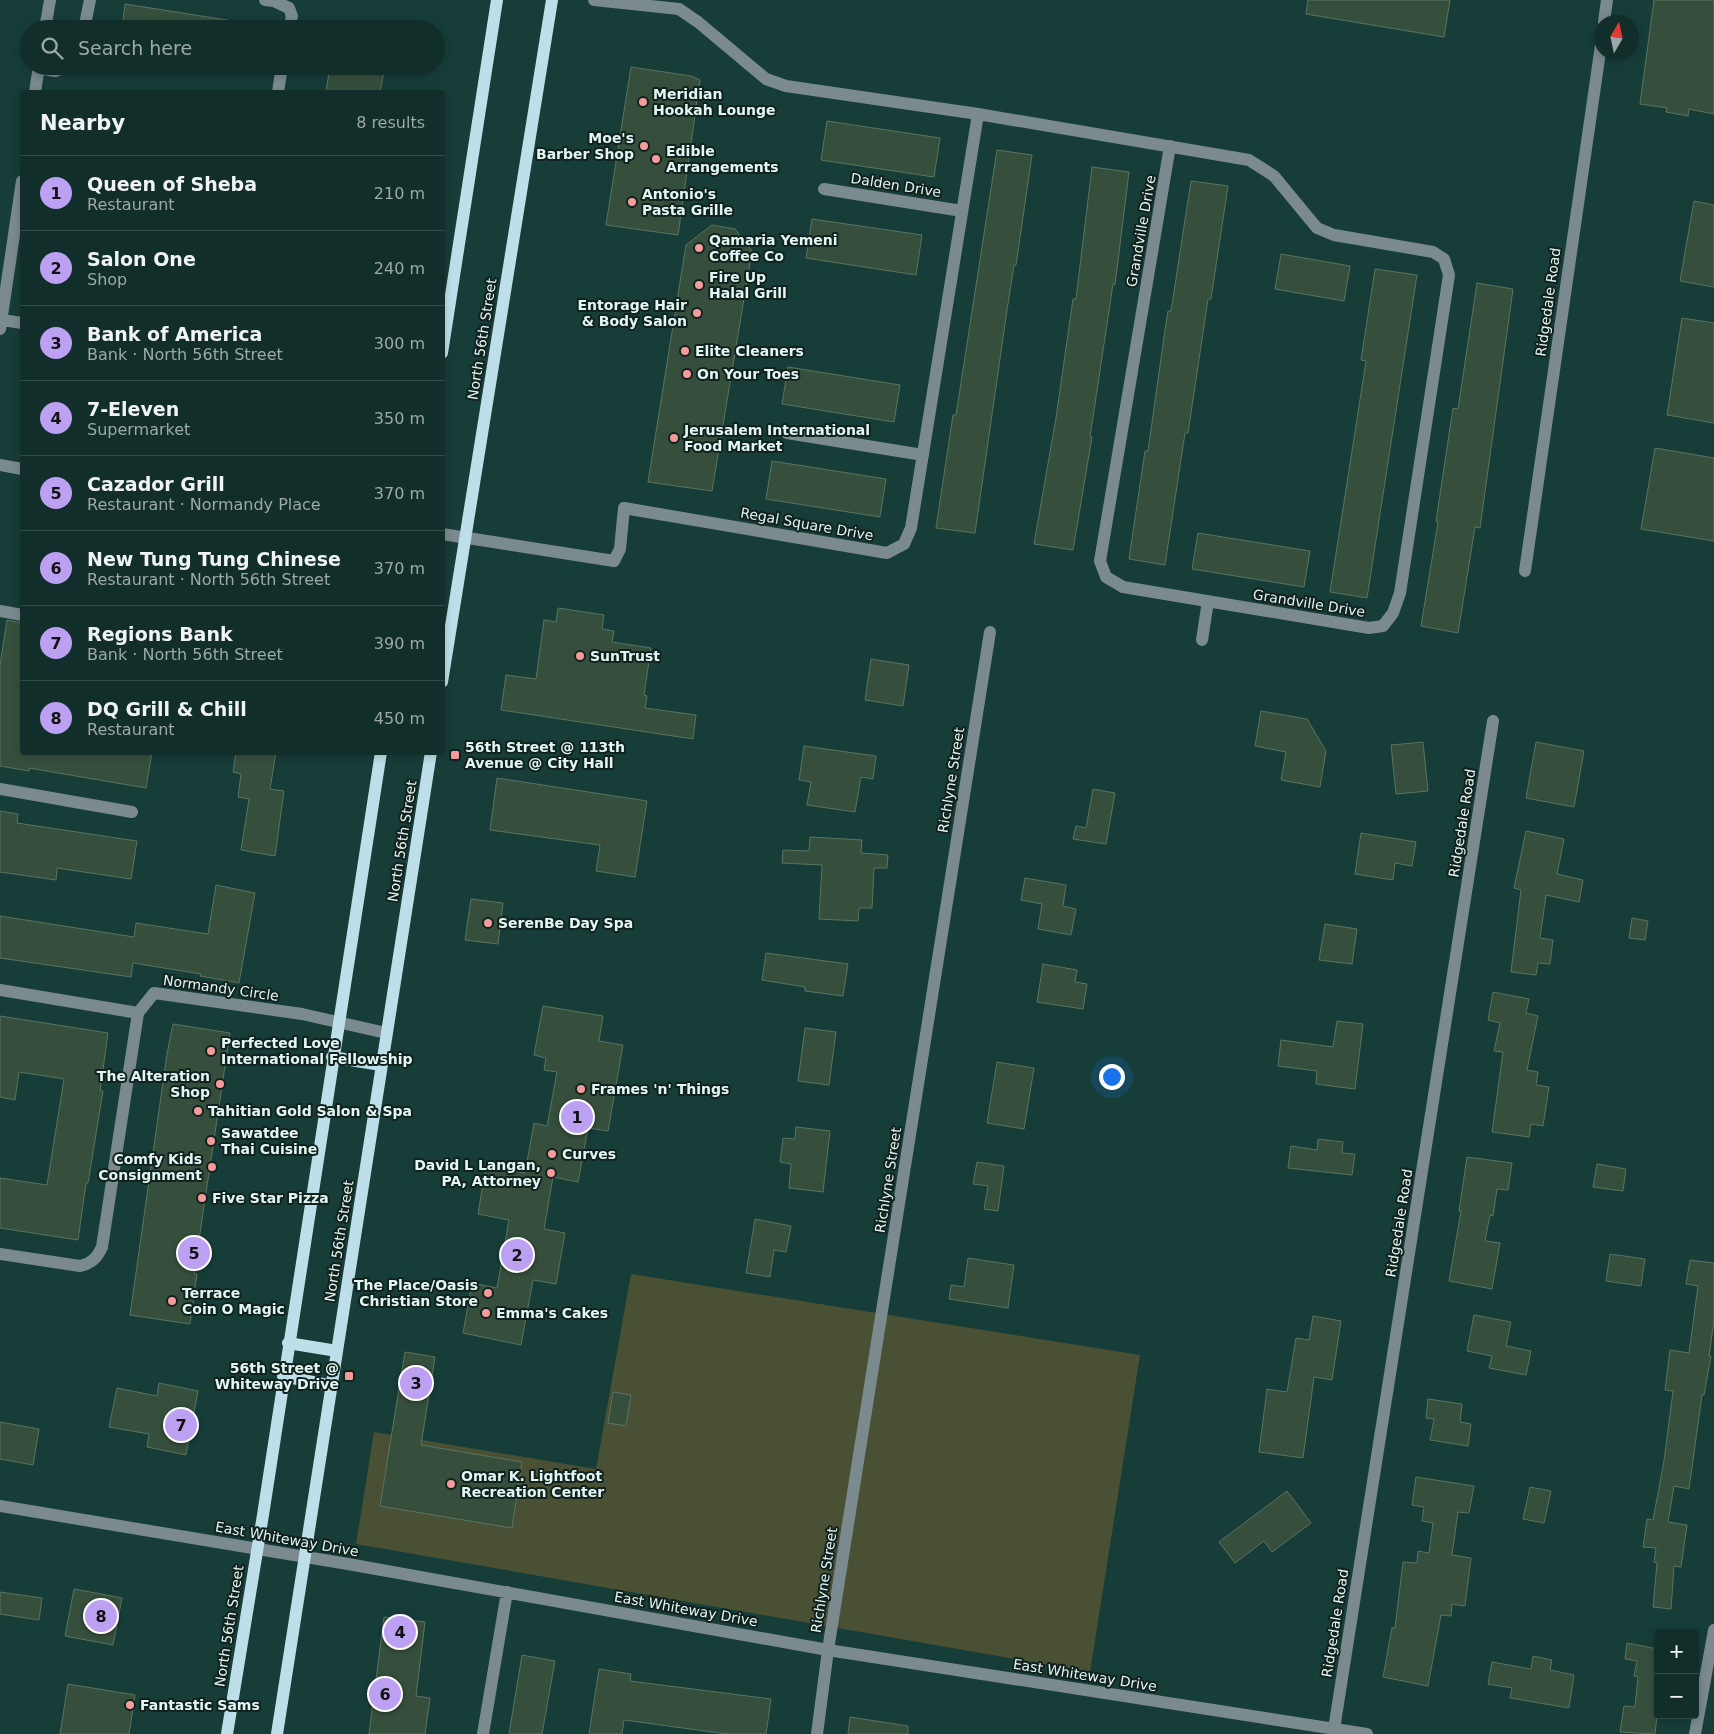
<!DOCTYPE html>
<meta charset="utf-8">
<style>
:root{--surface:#112e2b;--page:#1a3633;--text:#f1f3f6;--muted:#9ca8a9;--line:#304a47;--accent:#bca0f2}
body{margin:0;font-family:"DejaVu Sans",sans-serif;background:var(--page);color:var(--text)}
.controls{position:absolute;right:15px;bottom:15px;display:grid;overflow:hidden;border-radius:5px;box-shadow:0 2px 8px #0003}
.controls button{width:45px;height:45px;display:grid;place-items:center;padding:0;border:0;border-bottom:1px solid var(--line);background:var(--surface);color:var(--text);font:25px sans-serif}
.compass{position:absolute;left:1594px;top:15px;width:45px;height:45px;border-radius:50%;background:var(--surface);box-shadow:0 2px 8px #0003;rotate:9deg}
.you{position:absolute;left:1111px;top:1076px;width:18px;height:18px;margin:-12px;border:4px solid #fff;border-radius:50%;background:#1a73e8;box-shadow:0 0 0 8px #1a73e833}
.badge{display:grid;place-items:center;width:32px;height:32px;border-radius:50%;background:var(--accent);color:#111;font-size:16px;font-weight:700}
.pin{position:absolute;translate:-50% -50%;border:2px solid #fff;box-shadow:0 1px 5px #0006}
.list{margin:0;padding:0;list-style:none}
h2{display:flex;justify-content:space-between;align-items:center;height:65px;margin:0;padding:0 20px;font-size:21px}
h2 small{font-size:16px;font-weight:400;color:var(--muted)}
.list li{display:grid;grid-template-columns:32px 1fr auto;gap:15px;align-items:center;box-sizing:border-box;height:75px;padding:0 20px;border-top:1px solid var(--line)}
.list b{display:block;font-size:19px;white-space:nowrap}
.list p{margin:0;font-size:16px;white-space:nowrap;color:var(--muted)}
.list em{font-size:16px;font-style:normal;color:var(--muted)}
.icon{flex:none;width:28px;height:28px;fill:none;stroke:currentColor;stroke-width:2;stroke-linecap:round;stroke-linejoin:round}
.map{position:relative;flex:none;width:1714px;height:1734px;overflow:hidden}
.search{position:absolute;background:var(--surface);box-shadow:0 2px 8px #0003;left:20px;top:20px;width:425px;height:55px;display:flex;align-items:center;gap:12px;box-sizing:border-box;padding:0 18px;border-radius:28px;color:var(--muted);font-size:19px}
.panel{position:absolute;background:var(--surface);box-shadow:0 2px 8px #0003;left:20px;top:90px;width:425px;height:665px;border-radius:5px}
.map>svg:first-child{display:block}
.green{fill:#4a5033}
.building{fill:#364f3c;stroke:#5a7460}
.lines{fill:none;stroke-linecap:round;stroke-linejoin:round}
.minor{stroke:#7a8a8f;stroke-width:12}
.major{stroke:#bedfe9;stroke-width:12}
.poi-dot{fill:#f59b9c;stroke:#11211e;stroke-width:2}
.labels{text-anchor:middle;stroke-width:4;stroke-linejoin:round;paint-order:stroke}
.poi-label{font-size:14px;font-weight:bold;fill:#e2f6f3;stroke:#11211e;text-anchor:start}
.street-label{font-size:14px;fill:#e2f6f3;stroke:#11211e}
</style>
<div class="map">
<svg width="1714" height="1734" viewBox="0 0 1714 1734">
<rect width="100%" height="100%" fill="#173d39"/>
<path class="green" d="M 631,1274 L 1140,1355 L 1090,1672 L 356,1544 L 374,1432 L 596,1469 Z"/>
<path class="building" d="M 1308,0 L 1450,0 L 1444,37 L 1306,14 Z
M 1654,0 L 1714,0 L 1714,114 L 1689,109 L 1688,116 L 1666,112 L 1667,108 L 1640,104 Z
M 125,4 L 233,21 L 232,29 L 122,29 Z
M 330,66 L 385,66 L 380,92 L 326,92 Z
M 631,67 L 691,76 L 700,80 L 678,235 L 606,225 Z
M 827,121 L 940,138 L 934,177 L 821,160 Z
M 997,150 L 1032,155 L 1016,265 L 1014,265 L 1007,310 L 975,533 L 936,528 L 953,415 L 956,415 Z
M 1092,167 L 1129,172 L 1115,285 L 1113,284 L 1090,437 L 1092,437 L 1073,550 L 1034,544 L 1056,418 L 1073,299 L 1076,299 Z
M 1191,181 L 1228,186 L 1211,299 L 1208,299 L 1188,433 L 1185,433 L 1165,565 L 1129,559 L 1145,451 L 1148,451 L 1165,330 L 1168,311 L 1171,311 Z
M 1694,201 L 1714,205 L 1714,287 L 1680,281 Z
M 812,219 L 922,235 L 916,275 L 806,258 Z
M 712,225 L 735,229 L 752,251 L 712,491 L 648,482 L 686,245 Z
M 1281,254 L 1350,266 L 1344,301 L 1275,289 Z
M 1375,269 L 1417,275 L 1367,598 L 1330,592 L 1362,387 L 1366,361 L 1361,360 Z
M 1477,283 L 1513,289 L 1480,528 L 1475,527 L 1458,633 L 1421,626 L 1438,522 L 1436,521 L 1453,408 L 1458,409 Z
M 1682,318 L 1714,323 L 1714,423 L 1667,415 Z
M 788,367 L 900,385 L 894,422 L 782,404 Z
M 1655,448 L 1714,458 L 1714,541 L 1641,529 Z
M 772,461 L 886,479 L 880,517 L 766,499 Z
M 1198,533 L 1310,551 L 1304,587 L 1192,569 Z
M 558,608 L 604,615 L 602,629 L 614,631 L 612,642 L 651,648 L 644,695 L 647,696 L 645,708 L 696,715 L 693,739 L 501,710 L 506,675 L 536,679 L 544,620 L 556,622 Z
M 7,620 L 22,623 L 22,752 L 152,752 L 146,788 L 29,768 L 29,771 L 0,766 L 0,665 Z
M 871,659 L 909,665 L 903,706 L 865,700 Z
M 1261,711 L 1307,719 L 1326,751 L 1320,787 L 1281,780 L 1286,752 L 1255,746 Z
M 1423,742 L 1428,791 L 1396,794 L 1391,745 Z
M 1536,742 L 1584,751 L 1574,807 L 1526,798 Z
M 804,746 L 876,756 L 873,779 L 861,777 L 855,812 L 807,805 L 811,782 L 799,780 Z
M 236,752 L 276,752 L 270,789 L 284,791 L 275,856 L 241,850 L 249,799 L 238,797 L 241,774 L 233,772 Z
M 497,778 L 647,801 L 635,877 L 596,871 L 600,845 L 490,830 Z
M 1093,789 L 1115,793 L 1106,844 L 1073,839 L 1076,826 L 1086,828 Z
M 0,811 L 18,814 L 17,823 L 137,841 L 131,879 L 57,868 L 56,880 L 0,872 Z
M 1526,831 L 1564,839 L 1557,874 L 1583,880 L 1579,902 L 1546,895 L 1540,938 L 1553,940 L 1550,964 L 1538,963 L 1536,975 L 1511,972 L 1521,890 L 1514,888 Z
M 1361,833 L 1416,842 L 1412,866 L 1395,863 L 1393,880 L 1355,874 Z
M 810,837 L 862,840 L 861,853 L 888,855 L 887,868 L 874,868 L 872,908 L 859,908 L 858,921 L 819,919 L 822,865 L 782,863 L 783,850 L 809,851 Z
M 1025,878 L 1066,885 L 1063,906 L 1076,909 L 1071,935 L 1038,929 L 1042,904 L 1021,900 Z
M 216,885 L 255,893 L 239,983 L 200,976 L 201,974 L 133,963 L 131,977 L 0,958 L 0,916 L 134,937 L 136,923 L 208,934 Z
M 471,899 L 503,903 L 498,944 L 465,940 Z
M 1632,918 L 1648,921 L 1645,940 L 1629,938 Z
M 1325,924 L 1357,929 L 1352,964 L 1319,960 Z
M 766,953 L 848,964 L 843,996 L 805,991 L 805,987 L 762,980 Z
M 1043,964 L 1077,970 L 1075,982 L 1087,984 L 1083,1009 L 1037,1002 Z
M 1493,992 L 1529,999 L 1526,1013 L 1538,1016 L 1527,1070 L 1538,1072 L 1536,1085 L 1549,1087 L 1543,1126 L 1531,1124 L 1529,1137 L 1492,1132 L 1503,1052 L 1494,1051 L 1500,1023 L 1488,1020 Z
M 543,1006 L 603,1016 L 599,1041 L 623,1045 L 608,1131 L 588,1128 L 578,1182 L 553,1177 L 544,1229 L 565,1233 L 556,1284 L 533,1280 L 521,1345 L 463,1333 L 472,1283 L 497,1288 L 509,1220 L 478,1214 L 486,1166 L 525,1173 L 534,1123 L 547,1126 L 557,1072 L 544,1070 L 546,1058 L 534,1055 Z
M 0,1016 L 108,1033 L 100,1091 L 103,1091 L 88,1183 L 86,1183 L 78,1240 L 0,1228 L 0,1178 L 47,1185 L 64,1079 L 19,1072 L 15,1100 L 0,1097 Z
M 1337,1021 L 1363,1024 L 1355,1089 L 1316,1084 L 1317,1071 L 1278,1066 L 1281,1040 L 1333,1047 Z
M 173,1024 L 230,1033 L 194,1273 L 197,1274 L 190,1324 L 130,1315 L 167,1054 Z
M 805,1028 L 836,1032 L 829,1085 L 798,1081 Z
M 997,1062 L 1034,1068 L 1024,1129 L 987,1123 Z
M 796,1127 L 830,1131 L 823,1192 L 789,1188 L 791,1164 L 780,1162 L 783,1138 L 795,1139 Z
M 1318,1139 L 1343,1142 L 1342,1153 L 1355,1154 L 1352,1175 L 1288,1168 L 1291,1146 L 1317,1150 Z
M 1467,1157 L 1512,1163 L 1508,1190 L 1497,1189 L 1493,1216 L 1490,1215 L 1485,1241 L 1500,1243 L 1492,1289 L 1449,1281 L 1461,1211 L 1459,1211 Z
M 977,1162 L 1004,1166 L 998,1211 L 984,1209 L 988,1186 L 973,1184 Z
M 1597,1164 L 1626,1169 L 1623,1191 L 1593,1187 Z
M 755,1219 L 791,1226 L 786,1252 L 774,1250 L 770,1277 L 746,1273 Z
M 1610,1254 L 1645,1259 L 1641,1286 L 1606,1281 Z
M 968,1258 L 1014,1265 L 1008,1308 L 949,1299 L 951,1285 L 964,1287 Z
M 1690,1260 L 1714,1263 L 1714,1320 L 1709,1356 L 1711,1356 L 1704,1395 L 1702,1395 L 1689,1489 L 1674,1486 L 1668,1522 L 1687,1525 L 1681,1567 L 1674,1566 L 1671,1609 L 1653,1607 L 1657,1563 L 1654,1562 L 1656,1548 L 1643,1547 L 1647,1519 L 1653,1520 L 1664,1461 L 1673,1391 L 1665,1390 L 1670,1350 L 1689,1353 L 1698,1286 L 1686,1284 Z
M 1474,1315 L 1511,1322 L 1506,1346 L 1531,1351 L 1526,1375 L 1489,1368 L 1492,1356 L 1467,1351 Z
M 1313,1316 L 1341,1321 L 1332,1380 L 1314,1377 L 1303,1458 L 1259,1452 L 1267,1389 L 1287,1392 L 1296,1338 L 1309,1340 Z
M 405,1352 L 435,1357 L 421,1445 L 522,1462 L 512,1528 L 380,1506 Z
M 159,1383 L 198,1391 L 186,1455 L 147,1447 L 149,1434 L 109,1427 L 117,1388 L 157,1396 Z
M 613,1392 L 631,1395 L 626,1426 L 608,1423 Z
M 1428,1399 L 1462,1404 L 1460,1422 L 1471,1424 L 1468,1446 L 1430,1440 L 1434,1419 L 1426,1418 Z
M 0,1422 L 39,1429 L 33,1465 L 0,1459 Z
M 1416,1477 L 1474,1486 L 1469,1513 L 1458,1512 L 1452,1555 L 1471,1558 L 1465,1606 L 1452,1604 L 1451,1616 L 1441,1615 L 1428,1686 L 1383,1677 L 1392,1628 L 1395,1628 L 1403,1562 L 1417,1563 L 1418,1551 L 1429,1553 L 1433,1523 L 1422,1521 L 1424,1507 L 1412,1505 Z
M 1530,1487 L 1551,1491 L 1544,1523 L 1523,1519 Z
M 1287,1491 L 1311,1523 L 1272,1552 L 1264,1541 L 1235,1563 L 1219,1542 Z
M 74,1589 L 122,1598 L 113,1645 L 65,1636 Z
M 0,1592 L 42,1598 L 39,1620 L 0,1614 Z
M 384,1617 L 425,1622 L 416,1696 L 430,1698 L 425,1734 L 369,1734 Z
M 1627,1643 L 1658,1649 L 1658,1707 L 1655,1734 L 1620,1732 L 1624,1706 L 1635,1707 L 1638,1677 L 1634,1676 L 1637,1661 L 1625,1659 Z
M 522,1655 L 555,1661 L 542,1734 L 509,1734 Z
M 1533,1656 L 1552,1660 L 1550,1670 L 1574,1675 L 1569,1708 L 1510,1698 L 1512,1688 L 1488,1684 L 1492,1662 L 1531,1669 Z
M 599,1669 L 631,1674 L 630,1681 L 771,1699 L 766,1734 L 727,1734 L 624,1720 L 622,1734 L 589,1734 Z
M 68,1684 L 135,1695 L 129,1734 L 60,1734 Z
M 850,1717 L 908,1726 L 908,1734 L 848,1734 Z"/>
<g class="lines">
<path class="minor" d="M 265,0 L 274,1 L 289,8 L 292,16 L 289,29
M 594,0 L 679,9 L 698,22 L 766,79 L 786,86 L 978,114 L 1249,160 L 1274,176 L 1317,228 L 1334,235 L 1433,252 L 1444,259 L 1449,275 L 1400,593 L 1393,613 L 1383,626 L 1369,628 L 1123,587 L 1106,577 L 1100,561 L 1170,146
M 1604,22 L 1607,0
M 45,29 L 50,0
M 84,29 L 90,0
M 39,68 L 55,71 L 69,66
M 35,92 L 39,66
M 278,92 L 282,66
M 824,189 L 962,211
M 2,320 L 22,323
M 0,329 L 22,181
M 787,433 L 923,455
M 0,465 L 22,469
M 442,534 L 614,561 L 620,549 L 624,508 L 887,553 L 904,544 L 911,528 L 978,114
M 1525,571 L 1602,38
M 0,611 L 22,615
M 1202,640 L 1208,601
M 0,789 L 132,812
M 0,990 L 138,1013 L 154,993 L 302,1014 L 386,1033
M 0,1254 L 80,1266 C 92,1263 97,1258 102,1247 L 138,1013
M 0,1506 L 348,1564 L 828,1650 L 1367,1734
M 1334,1729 L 1493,721
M 483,1734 L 507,1592
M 817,1734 L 828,1650 L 990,632
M 1695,1734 L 1714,1630"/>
<path class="major" d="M 442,353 L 497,0
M 442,682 L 552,0
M 332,1057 L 381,1065
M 288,1343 L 337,1351
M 283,1376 L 332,1386
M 227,1734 L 263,1515 L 381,752
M 277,1734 L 431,752"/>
</g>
<g class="poi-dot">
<circle cx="643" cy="102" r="5"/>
<circle cx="644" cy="146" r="5"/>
<circle cx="656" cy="159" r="5"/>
<circle cx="632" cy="202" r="5"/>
<circle cx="699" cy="248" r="5"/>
<circle cx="699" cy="285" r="5"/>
<circle cx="697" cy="313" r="5"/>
<circle cx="685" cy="351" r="5"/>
<circle cx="687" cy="374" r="5"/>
<circle cx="674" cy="438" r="5"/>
<circle cx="580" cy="656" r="5"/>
<rect x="450" y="750" width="10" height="10" rx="2.5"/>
<circle cx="488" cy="923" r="5"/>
<circle cx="211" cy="1051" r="5"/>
<circle cx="220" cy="1084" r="5"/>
<circle cx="581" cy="1089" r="5"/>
<circle cx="198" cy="1111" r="5"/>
<circle cx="211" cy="1141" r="5"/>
<circle cx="552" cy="1154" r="5"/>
<circle cx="212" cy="1167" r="5"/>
<circle cx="551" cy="1173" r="5"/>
<circle cx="202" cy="1198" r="5"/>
<circle cx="488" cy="1293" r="5"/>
<circle cx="172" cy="1301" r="5"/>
<circle cx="486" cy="1313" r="5"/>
<rect x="344" y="1371" width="10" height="10" rx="2.5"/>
<circle cx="451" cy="1484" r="5"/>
<circle cx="130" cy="1705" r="5"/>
</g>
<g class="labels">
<g class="poi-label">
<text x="653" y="99">Meridian<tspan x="653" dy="16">Hookah Lounge</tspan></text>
<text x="634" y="143" text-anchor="end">Moe's<tspan x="634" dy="16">Barber Shop</tspan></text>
<text x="666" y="156">Edible<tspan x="666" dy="16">Arrangements</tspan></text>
<text x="642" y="199">Antonio's<tspan x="642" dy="16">Pasta Grille</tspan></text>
<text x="709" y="245">Qamaria Yemeni<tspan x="709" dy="16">Coffee Co</tspan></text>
<text x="709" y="282">Fire Up<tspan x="709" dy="16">Halal Grill</tspan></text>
<text x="687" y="310" text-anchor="end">Entorage Hair<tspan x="687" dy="16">&amp; Body Salon</tspan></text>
<text x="695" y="356">Elite Cleaners</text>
<text x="697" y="379">On Your Toes</text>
<text x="684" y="435">Jerusalem International<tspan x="684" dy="16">Food Market</tspan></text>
<text x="590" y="661">SunTrust</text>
<text x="465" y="752">56th Street @ 113th<tspan x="465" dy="16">Avenue @ City Hall</tspan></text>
<text x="498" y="928">SerenBe Day Spa</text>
<text x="221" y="1048">Perfected Love<tspan x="221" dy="16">International Fellowship</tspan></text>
<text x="210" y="1081" text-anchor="end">The Alteration<tspan x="210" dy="16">Shop</tspan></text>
<text x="591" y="1094">Frames 'n' Things</text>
<text x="208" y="1116">Tahitian Gold Salon &amp; Spa</text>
<text x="221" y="1138">Sawatdee<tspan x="221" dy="16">Thai Cuisine</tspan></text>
<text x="562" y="1159">Curves</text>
<text x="202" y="1164" text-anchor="end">Comfy Kids<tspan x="202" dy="16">Consignment</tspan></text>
<text x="541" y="1170" text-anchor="end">David L Langan,<tspan x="541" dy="16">PA, Attorney</tspan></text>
<text x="212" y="1203">Five Star Pizza</text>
<text x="478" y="1290" text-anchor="end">The Place/Oasis<tspan x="478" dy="16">Christian Store</tspan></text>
<text x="182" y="1298">Terrace<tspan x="182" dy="16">Coin O Magic</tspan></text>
<text x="496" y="1318">Emma's Cakes</text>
<text x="339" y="1373" text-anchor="end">56th Street @<tspan x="339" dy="16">Whiteway Drive</tspan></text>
<text x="461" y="1481">Omar K. Lightfoot<tspan x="461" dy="16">Recreation Center</tspan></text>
<text x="140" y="1710">Fantastic Sams</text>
</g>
<g class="street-label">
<text transform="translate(896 185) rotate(9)" y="5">Dalden Drive</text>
<text transform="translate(1141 231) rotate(-80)" y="5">Grandville Drive</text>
<text transform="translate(1548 302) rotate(-82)" y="5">Ridgedale Road</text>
<text transform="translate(482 339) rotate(-81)" y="5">North 56th Street</text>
<text transform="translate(807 524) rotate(10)" y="5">Regal Square Drive</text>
<text transform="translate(1309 603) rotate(9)" y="5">Grandville Drive</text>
<text transform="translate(951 780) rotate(-81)" y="5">Richlyne Street</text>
<text transform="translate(1462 823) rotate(-81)" y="5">Ridgedale Road</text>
<text transform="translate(402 841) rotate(-81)" y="5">North 56th Street</text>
<text transform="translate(221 988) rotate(8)" y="5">Normandy Circle</text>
<text transform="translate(888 1180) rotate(-81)" y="5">Richlyne Street</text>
<text transform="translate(1399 1223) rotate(-81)" y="5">Ridgedale Road</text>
<text transform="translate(339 1241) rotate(-81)" y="5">North 56th Street</text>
<text transform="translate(287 1539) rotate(10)" y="5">East Whiteway Drive</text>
<text transform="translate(824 1580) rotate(-81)" y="5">Richlyne Street</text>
<text transform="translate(686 1609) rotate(10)" y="5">East Whiteway Drive</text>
<text transform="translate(1335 1623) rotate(-81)" y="5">Ridgedale Road</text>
<text transform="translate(229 1626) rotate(-81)" y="5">North 56th Street</text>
<text transform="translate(1085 1675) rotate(9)" y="5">East Whiteway Drive</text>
</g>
</g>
</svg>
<div class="controls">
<button>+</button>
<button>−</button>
</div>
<svg class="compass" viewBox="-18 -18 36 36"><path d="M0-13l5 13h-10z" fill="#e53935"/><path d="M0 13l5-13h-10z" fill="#9ca8a9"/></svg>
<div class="you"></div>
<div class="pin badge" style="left:577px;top:1117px">1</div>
<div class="pin badge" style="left:517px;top:1255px">2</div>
<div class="pin badge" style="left:416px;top:1383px">3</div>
<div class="pin badge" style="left:400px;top:1632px">4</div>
<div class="pin badge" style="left:194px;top:1253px">5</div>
<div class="pin badge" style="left:385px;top:1694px">6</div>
<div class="pin badge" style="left:181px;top:1425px">7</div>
<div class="pin badge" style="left:101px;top:1616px">8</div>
<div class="search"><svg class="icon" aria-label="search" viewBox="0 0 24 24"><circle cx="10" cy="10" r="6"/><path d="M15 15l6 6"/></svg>Search here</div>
<section class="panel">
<h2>Nearby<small>8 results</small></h2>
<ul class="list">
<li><span class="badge">1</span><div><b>Queen of Sheba</b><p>Restaurant</p></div><em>210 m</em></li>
<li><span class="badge">2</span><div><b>Salon One</b><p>Shop</p></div><em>240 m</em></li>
<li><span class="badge">3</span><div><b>Bank of America</b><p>Bank · North 56th Street</p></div><em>300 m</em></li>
<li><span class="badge">4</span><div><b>7-Eleven</b><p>Supermarket</p></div><em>350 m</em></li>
<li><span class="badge">5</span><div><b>Cazador Grill</b><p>Restaurant · Normandy Place</p></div><em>370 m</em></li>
<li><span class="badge">6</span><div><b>New Tung Tung Chinese</b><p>Restaurant · North 56th Street</p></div><em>370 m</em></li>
<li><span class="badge">7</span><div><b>Regions Bank</b><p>Bank · North 56th Street</p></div><em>390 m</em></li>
<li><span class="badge">8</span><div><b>DQ Grill &amp; Chill</b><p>Restaurant</p></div><em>450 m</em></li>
</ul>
</section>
</div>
